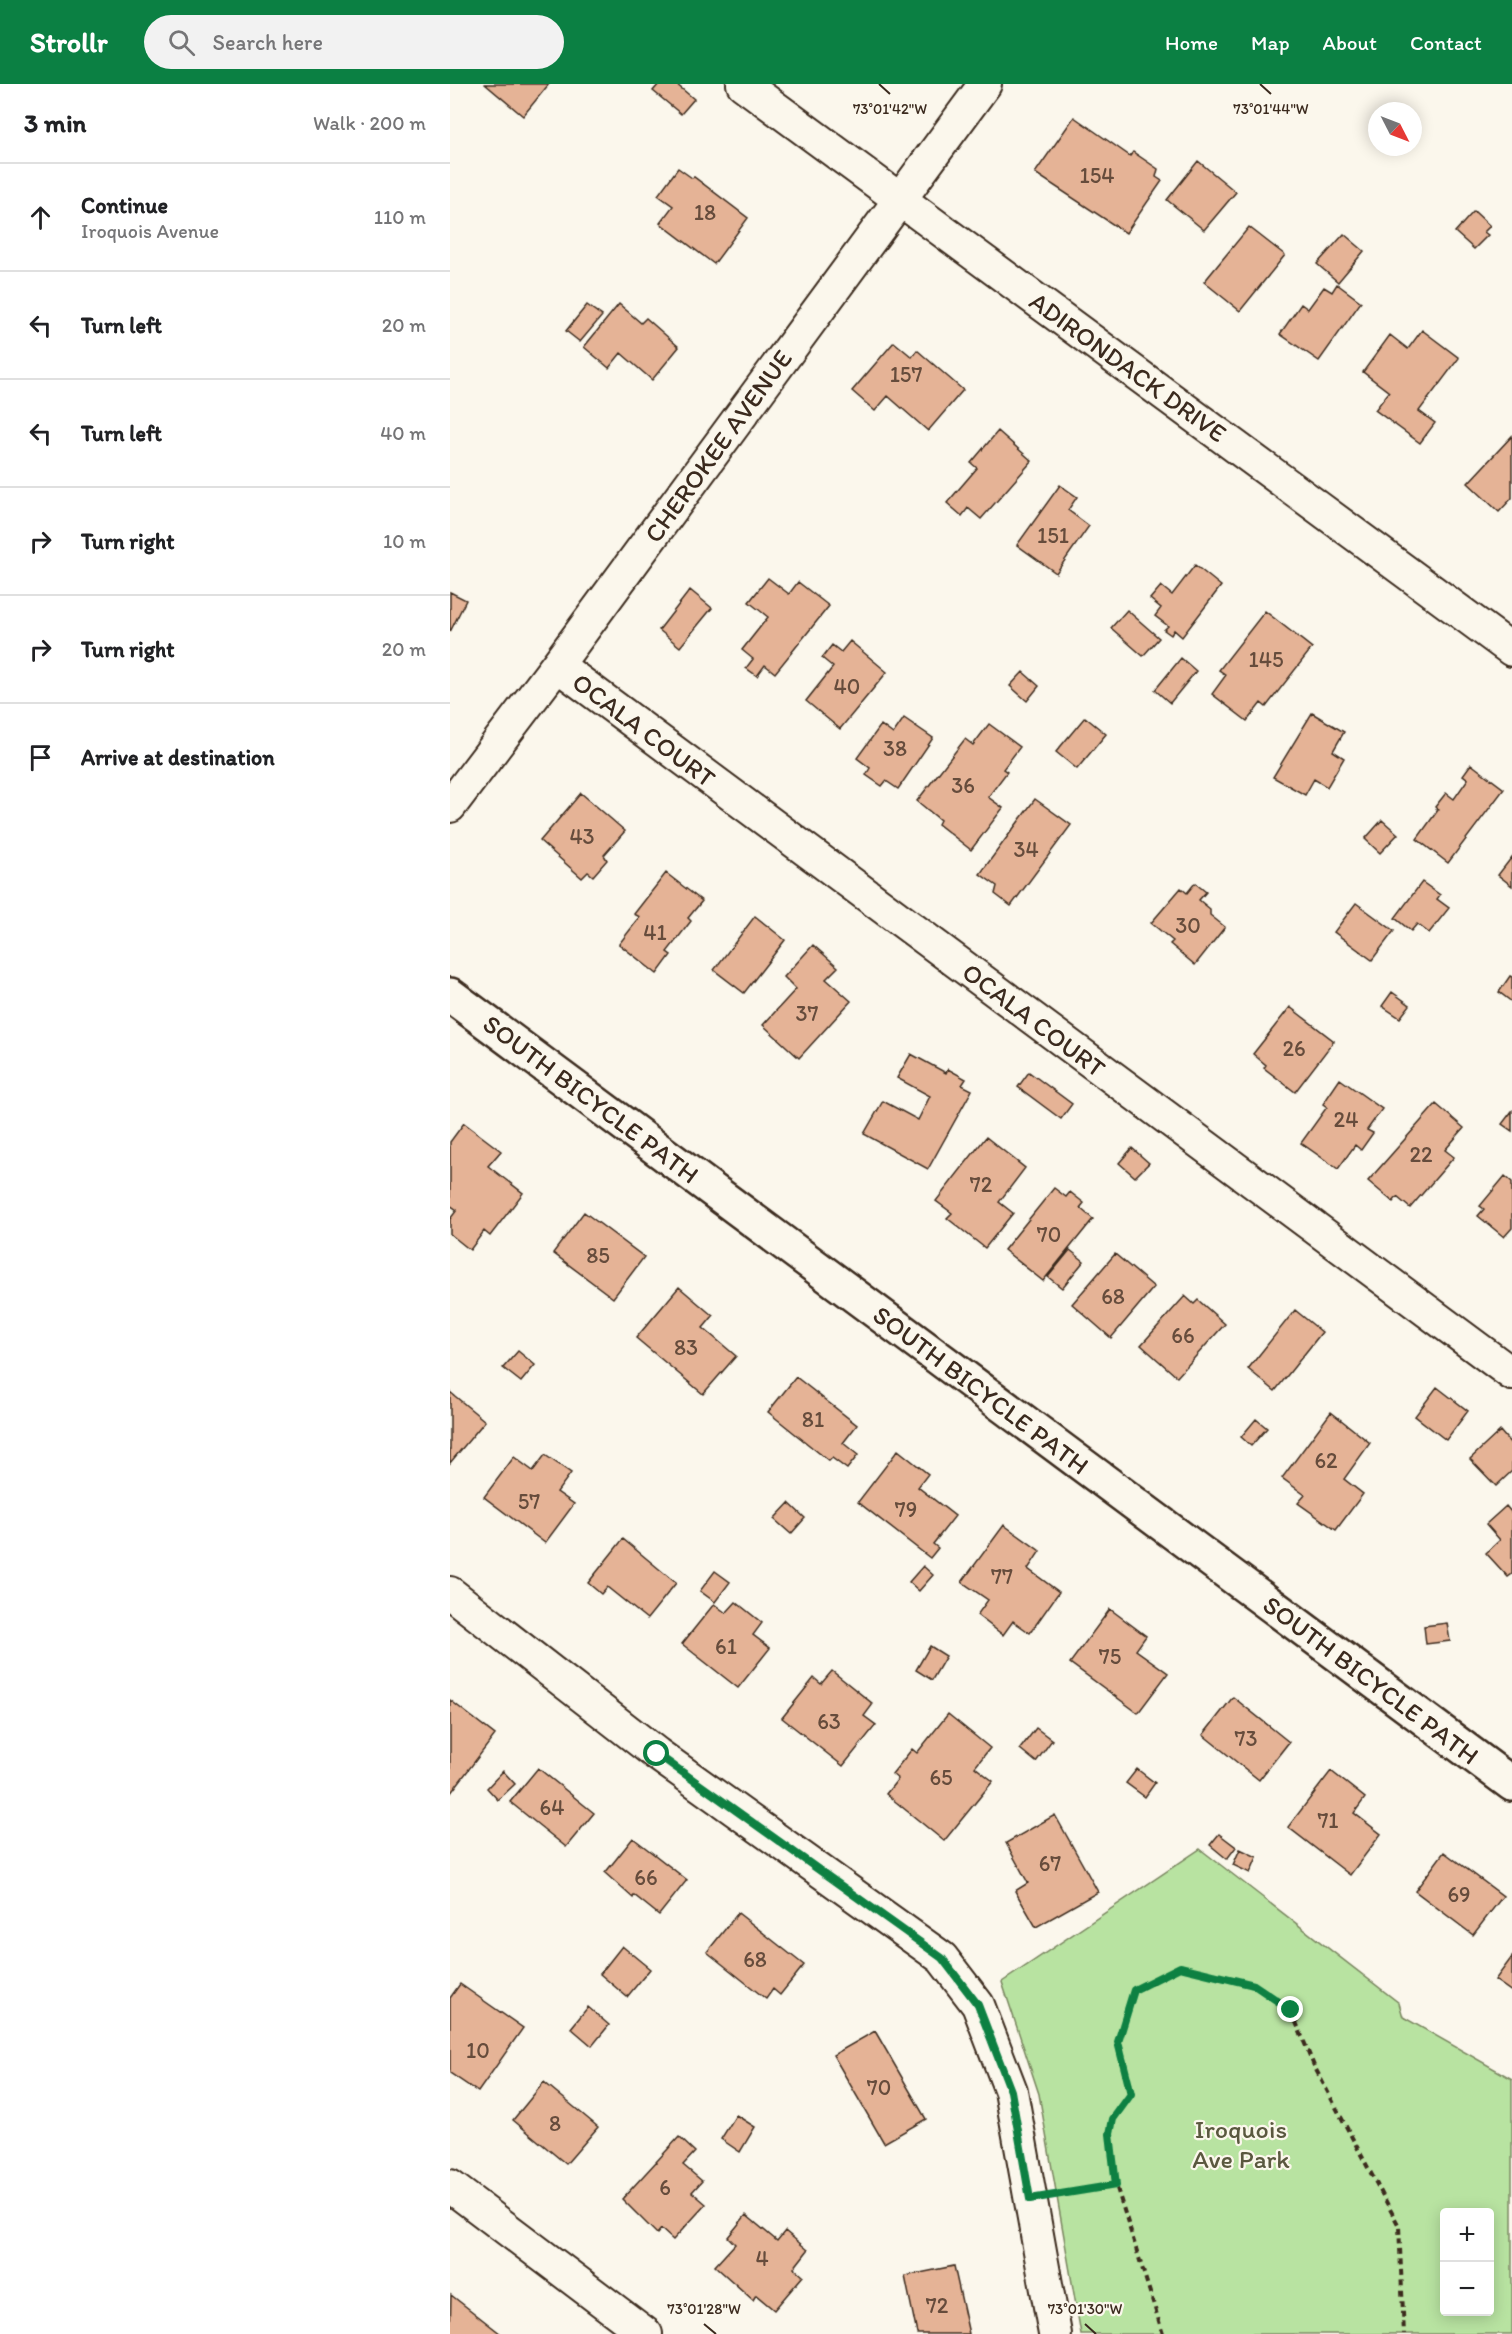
<!DOCTYPE html>
<meta charset="utf-8">
<style>
:root{--surface:#fff;--page:#f2f2f2;--text:#202124;--muted:#757577;--line:#e0e0e0;--accent:#0b8043}
body{margin:0;font-family:Itim,sans-serif;background:var(--page);color:var(--text)}
.controls{position:absolute;right:18px;bottom:18px;display:grid;overflow:hidden;border-radius:6px;box-shadow:0 3px 15px #0003}
.controls button{width:54px;height:54px;display:grid;place-items:center;padding:0;border:0;border-bottom:2px solid var(--line);background:var(--surface);color:var(--text);font:30px sans-serif}
.compass{position:absolute;left:918px;top:18px;width:54px;height:54px;border-radius:50%;background:var(--surface);box-shadow:0 3px 15px #0003;rotate:132deg}
.stop{position:absolute;width:18px;height:18px;margin:-14px;border:4px solid #0b8043;border-radius:50%;background:#fff}
.stop.end{background:#0b8043;border-color:#fff;box-shadow:0 2px 6px #0008}
.list{margin:0;padding:0;list-style:none}
h2{display:flex;justify-content:space-between;align-items:center;height:78px;margin:0;padding:0 24px;font-size:26px}
h2 small{font-size:20px;font-weight:400;color:var(--muted)}
.list li{display:grid;grid-template-columns:39px 1fr auto;gap:18px;align-items:center;box-sizing:border-box;height:108px;padding:0 24px;border-top:2px solid var(--line)}
.list b{display:block;font-size:22px;white-space:nowrap}
.list p{margin:0;font-size:20px;white-space:nowrap;color:var(--muted)}
.list em{font-size:20px;font-style:normal;color:var(--muted)}
.icon{flex:none;width:33px;height:33px;fill:none;stroke:currentColor;stroke-width:2;stroke-linecap:round;stroke-linejoin:round}
.map{position:relative;flex:none;width:1062px;height:2250px;overflow:hidden}
header{display:flex;align-items:center;gap:36px;box-sizing:border-box;height:84px;padding:0 30px;background:var(--accent);color:#fff}
header strong{font-size:28px}
nav{display:flex;gap:33px;margin-inline-start:auto;font-size:21px}
.search{width:420px;height:54px;background:var(--page);display:flex;align-items:center;gap:15px;box-sizing:border-box;padding:0 21px;border-radius:33px;color:var(--muted);font-size:22px}
main{display:flex}
aside{flex:1;background:var(--surface)}
.map>svg:first-child{display:block}
.green{fill:#b8e3a1;stroke:#7a8660;stroke-width:1.5;fill-rule:evenodd}
.building{fill:#e5b396;stroke:#3b2a1e;stroke-width:1.5}
.lines{fill:none;stroke-linecap:round;stroke-linejoin:round}
.street-casing{stroke:#3b2a1e;stroke-width:36}
.secondary-casing{stroke:#3b2a1e;stroke-width:38}
.path{stroke:#3b2a1e;stroke-width:4;stroke-dasharray:6 4.5;stroke-linecap:butt}
.street{stroke:#fbf7ec;stroke-width:32}
.secondary{stroke:#fbf7ec;stroke-width:33}
.route{stroke:#0b8043;stroke-width:8}
.ticks{fill:none;stroke:#3b2a1e;stroke-width:2}
.labels{text-anchor:middle;stroke-width:4.5;stroke-linejoin:round;paint-order:stroke}
.number-label{font-size:22px;fill:#664c3c}
.street-label{font-size:26px;fill:#3b2a1e;stroke:#fbf7ec}
.park-label{font-size:26px;fill:#5a583f;stroke:#fbf7ec}
.ticks-label{font-size:15px;text-anchor:middle;fill:#3b2a1e;stroke:#fbf7ec;stroke-width:4.5;stroke-linejoin:round;paint-order:stroke}
</style>
<header>
<strong>Strollr</strong>
<div class="search"><svg class="icon" aria-label="search" viewBox="0 0 24 24"><circle cx="10" cy="10" r="6"/><path d="M15 15l6 6"/></svg>Search here</div>
<nav><a>Home</a><a>Map</a><a>About</a><a>Contact</a></nav>
</header>
<main>
<aside>
<h2>3 min<small>Walk · 200 m</small></h2>
<ul class="list">
<li><svg class="icon" aria-label="ahead" viewBox="0 0 24 24"><path d="M12 20V5M6 11l6-6 6 6"/></svg><div><b>Continue</b><p>Iroquois Avenue</p></div><em>110 m</em></li>
<li><svg class="icon" aria-label="left" viewBox="0 0 24 24"><path d="M17 20v-9H6M10 6l-5 5 5 5"/></svg><div><b>Turn left</b></div><em>20 m</em></li>
<li><svg class="icon" aria-label="left" viewBox="0 0 24 24"><path d="M17 20v-9H6M10 6l-5 5 5 5"/></svg><div><b>Turn left</b></div><em>40 m</em></li>
<li><svg class="icon" aria-label="right" viewBox="0 0 24 24"><path d="M7 20v-9h11M14 6l5 5-5 5"/></svg><div><b>Turn right</b></div><em>10 m</em></li>
<li><svg class="icon" aria-label="right" viewBox="0 0 24 24"><path d="M7 20v-9h11M14 6l5 5-5 5"/></svg><div><b>Turn right</b></div><em>20 m</em></li>
<li><svg class="icon" aria-label="arrive" viewBox="0 0 24 24"><path d="M6 21V4h12l-3 4 3 4H6"/></svg><div><b>Arrive at destination</b></div></li>
</ul>
</aside>
<div class="map">
<svg width="1062" height="2250" viewBox="0 0 1062 2250">
<rect width="100%" height="100%" fill="#fbf7ec"/>
<filter id="ink" filterUnits="userSpaceOnUse"><feTurbulence type="fractalNoise" baseFrequency=".0167" numOctaves="2"/><feDisplacementMap in="SourceGraphic" scale="12" xChannelSelector="R" yChannelSelector="G"/><feConvolveMatrix kernelMatrix="1 2 1 2 8 2 1 2 1" color-interpolation-filters="sRGB"/></filter>
<g filter="url(#ink)">
<path class="green" d="M 750,1765 L 949,1919 L 953,1933 L 1062,1995 L 1062,2250 L 631,2250 L 589,2010 L 552,1898 ZM 1040,2128 L 1040,2228 L 994,2228 L 994,2128 Z"/>
<path class="building" d="M 35,0 L 99,0 L 73,32 Z
M 209,0 L 226,0 L 244,15 L 231,30 L 203,7 Z
M 624,33 L 680,72 L 683,68 L 708,85 L 706,93 L 712,97 L 676,149 L 585,89 Z
M 748,77 L 786,108 L 754,146 L 717,116 Z
M 228,84 L 242,94 L 244,93 L 298,134 L 264,180 L 210,139 L 223,122 L 208,111 Z
M 1024,127 L 1040,142 L 1034,148 L 1038,151 L 1024,165 L 1005,148 Z
M 799,143 L 835,171 L 790,227 L 754,198 Z
M 894,150 L 914,167 L 888,198 L 867,180 Z
M 887,200 L 911,218 L 869,277 L 830,250 L 851,220 L 858,225 L 874,203 L 882,208 Z
M 169,220 L 191,239 L 196,234 L 229,263 L 202,296 L 171,269 L 159,284 L 134,263 Z
M 137,221 L 152,232 L 130,258 L 116,247 Z
M 972,246 L 1009,274 L 969,327 L 985,339 L 970,359 L 925,326 L 939,308 L 913,288 L 940,251 L 958,265 Z
M 444,258 L 462,273 L 467,266 L 513,306 L 478,347 L 438,312 L 425,327 L 402,307 Z
M 548,347 L 582,377 L 531,435 L 518,424 L 512,432 L 497,419 L 527,384 L 521,379 Z
M 1062,352 L 1062,414 L 1049,428 L 1018,399 Z
M 610,401 L 627,413 L 618,426 L 639,442 L 606,489 L 567,461 Z
M 745,481 L 771,502 L 732,553 L 724,546 L 721,551 L 714,546 L 718,542 L 705,532 L 711,524 L 700,515 L 711,502 L 722,511 Z
M 318,494 L 339,510 L 348,498 L 379,522 L 325,589 L 315,581 L 307,592 L 296,584 L 303,575 L 292,566 L 318,533 L 299,518 Z
M 240,506 L 262,524 L 230,563 L 209,546 Z
M 0,508 L 16,516 L 0,548 Z
M 677,526 L 709,554 L 693,572 L 661,544 Z
M 815,527 L 862,564 L 816,623 L 811,619 L 797,637 L 762,610 L 776,591 L 769,586 Z
M 400,557 L 437,588 L 390,645 L 356,617 L 383,583 L 372,574 L 382,561 L 391,568 Z
M 731,574 L 746,587 L 720,619 L 705,606 Z
M 573,588 L 589,602 L 577,617 L 560,602 Z
M 862,629 L 894,648 L 883,667 L 894,674 L 877,703 L 864,695 L 855,711 L 823,693 Z
M 635,633 L 656,650 L 627,685 L 606,668 Z
M 454,634 L 483,654 L 448,705 L 436,697 L 432,702 L 416,691 L 420,684 L 407,674 L 431,641 L 443,650 Z
M 539,640 L 570,663 L 553,685 L 557,688 L 538,713 L 553,724 L 521,766 L 488,740 L 490,736 L 467,717 L 515,655 L 523,661 Z
M 1021,680 L 1054,705 L 998,779 L 967,755 L 988,726 L 985,723 L 996,709 L 1004,715 L 1018,695 L 1013,691 Z
M 131,709 L 175,747 L 154,771 L 157,776 L 143,792 L 138,788 L 132,794 L 90,757 Z
M 585,715 L 621,741 L 561,822 L 545,810 L 547,802 L 530,790 Z
M 932,736 L 948,750 L 930,769 L 915,755 Z
M 1062,773 L 1062,802 L 1048,791 Z
M 216,789 L 252,817 L 238,834 L 241,837 L 217,868 L 221,871 L 207,890 L 169,860 L 190,833 L 184,830 Z
M 972,798 L 990,811 L 987,815 L 999,824 L 979,849 L 967,840 L 961,847 L 945,834 Z
M 745,799 L 756,808 L 749,816 L 760,825 L 760,831 L 775,843 L 745,881 L 720,860 L 723,857 L 701,839 L 731,804 L 737,809 Z
M 906,819 L 944,847 L 922,876 L 884,848 Z
M 305,832 L 335,856 L 294,909 L 264,886 Z
M 363,861 L 388,883 L 376,895 L 401,917 L 349,974 L 313,941 L 346,905 L 334,893 Z
M 1060,892 L 1062,893 L 1062,918 L 1049,908 Z
M 942,908 L 960,921 L 950,934 L 932,922 Z
M 840,923 L 884,957 L 845,1008 L 814,984 L 816,981 L 803,970 Z
M 461,970 L 496,989 L 498,985 L 516,995 L 512,1001 L 522,1006 L 478,1085 L 414,1050 L 433,1017 L 468,1036 L 480,1012 L 447,994 Z
M 579,988 L 622,1020 L 611,1035 L 568,1003 Z
M 890,995 L 932,1025 L 917,1046 L 923,1049 L 911,1066 L 905,1061 L 888,1085 L 851,1059 L 877,1023 L 873,1020 Z
M 986,1020 L 1014,1044 L 995,1066 L 1004,1073 L 960,1124 L 947,1113 L 943,1118 L 918,1097 Z
M 1062,1027 L 1062,1047 L 1052,1040 Z
M 14,1039 L 51,1067 L 38,1082 L 73,1109 L 40,1152 L 34,1147 L 20,1166 L 0,1150 L 0,1135 L 7,1126 L 0,1121 L 0,1058 Z
M 536,1053 L 575,1084 L 549,1118 L 563,1129 L 535,1164 L 497,1134 L 502,1129 L 486,1117 Z
M 682,1064 L 699,1079 L 685,1093 L 669,1079 Z
M 1055,1092 L 1062,1098 L 1062,1144 L 1054,1153 L 1028,1132 L 1034,1125 L 1030,1122 Z
M 604,1104 L 616,1113 L 620,1108 L 634,1119 L 630,1124 L 643,1135 L 593,1197 L 554,1166 Z
M 134,1128 L 194,1173 L 163,1214 L 103,1169 Z
M 620,1166 L 634,1177 L 612,1204 L 598,1193 Z
M 665,1170 L 704,1203 L 661,1254 L 622,1220 Z
M 229,1203 L 263,1232 L 253,1244 L 286,1272 L 253,1310 L 186,1254 Z
M 735,1212 L 744,1220 L 748,1216 L 775,1240 L 727,1293 L 691,1261 Z
M 845,1226 L 872,1248 L 825,1307 L 798,1285 Z
M 68,1267 L 85,1281 L 71,1298 L 53,1284 Z
M 346,1293 L 407,1341 L 393,1359 L 408,1371 L 397,1385 L 382,1374 L 379,1377 L 318,1328 Z
M 987,1303 L 1018,1327 L 996,1356 L 965,1332 Z
M 0,1308 L 35,1337 L 0,1379 Z
M 881,1328 L 920,1359 L 894,1395 L 913,1410 L 886,1446 L 848,1419 L 855,1411 L 832,1394 Z
M 806,1335 L 817,1344 L 801,1362 L 791,1353 Z
M 1050,1347 L 1062,1361 L 1062,1387 L 1046,1402 L 1020,1375 Z
M 448,1366 L 478,1390 L 468,1403 L 505,1432 L 483,1460 L 488,1464 L 480,1474 L 408,1418 Z
M 95,1371 L 121,1389 L 107,1408 L 124,1420 L 95,1459 L 34,1413 L 64,1373 L 83,1387 Z
M 339,1419 L 355,1434 L 341,1450 L 324,1435 Z
M 1056,1422 L 1062,1429 L 1062,1490 L 1058,1493 L 1036,1469 L 1050,1456 L 1036,1440 Z
M 554,1441 L 590,1467 L 578,1485 L 609,1508 L 580,1549 L 563,1537 L 553,1551 L 527,1531 L 538,1516 L 512,1498 Z
M 173,1455 L 226,1499 L 197,1535 L 157,1503 L 151,1510 L 138,1499 Z
M 473,1482 L 483,1491 L 469,1507 L 459,1498 Z
M 265,1487 L 280,1498 L 265,1518 L 250,1507 Z
M 286,1518 L 312,1539 L 303,1551 L 320,1564 L 288,1604 L 232,1560 L 264,1520 L 276,1529 Z
M 660,1525 L 696,1552 L 686,1566 L 718,1589 L 688,1629 L 620,1579 Z
M 997,1539 L 1000,1557 L 976,1560 L 974,1542 Z
M 480,1562 L 496,1572 L 482,1596 L 466,1586 Z
M 382,1587 L 423,1620 L 414,1632 L 426,1641 L 393,1682 L 332,1634 L 364,1594 L 371,1600 Z
M 783,1613 L 839,1658 L 809,1696 L 753,1651 Z
M 0,1616 L 45,1651 L 0,1710 Z
M 498,1630 L 540,1664 L 525,1683 L 543,1697 L 494,1757 L 436,1710 L 448,1695 L 442,1690 L 462,1665 L 467,1669 Z
M 586,1644 L 602,1656 L 586,1678 L 570,1665 Z
M 88,1684 L 144,1729 L 116,1763 L 60,1718 Z
M 687,1685 L 705,1699 L 695,1713 L 676,1699 Z
M 53,1687 L 65,1700 L 48,1716 L 37,1704 Z
M 881,1687 L 915,1714 L 904,1729 L 931,1750 L 900,1791 L 838,1743 Z
M 605,1731 L 648,1808 L 586,1843 L 565,1807 L 578,1799 L 556,1759 Z
M 769,1750 L 786,1763 L 777,1775 L 760,1761 Z
M 183,1754 L 237,1796 L 209,1831 L 184,1811 L 183,1814 L 155,1789 Z
M 790,1765 L 807,1773 L 800,1789 L 783,1781 Z
M 994,1768 L 1053,1812 L 1023,1851 L 965,1807 Z
M 288,1829 L 354,1881 L 330,1911 L 323,1905 L 316,1915 L 257,1868 Z
M 172,1862 L 200,1885 L 177,1913 L 150,1890 Z
M 1062,1873 L 1062,1908 L 1045,1896 Z
M 10,1900 L 73,1944 L 28,2008 L 0,1989 L 0,1914 Z
M 138,1923 L 159,1941 L 142,1962 L 121,1944 Z
M 425,1947 L 476,2035 L 434,2059 L 383,1971 Z
M 94,1998 L 148,2043 L 116,2080 L 63,2036 Z
M 286,2031 L 305,2043 L 290,2068 L 271,2055 Z
M 229,2053 L 245,2068 L 233,2081 L 252,2097 L 242,2108 L 256,2120 L 223,2156 L 211,2145 L 207,2150 L 172,2115 Z
M 296,2131 L 327,2157 L 335,2147 L 358,2166 L 344,2184 L 353,2192 L 324,2226 L 306,2211 L 303,2216 L 265,2182 L 285,2160 L 278,2153 Z
M 504,2182 L 519,2250 L 467,2250 L 455,2192 Z
M 1,2211 L 51,2250 L 0,2250 Z"/>
<g class="lines">
<defs>
<path id="street" d="M 293,0 L 1062,566
M 107,581 L 1062,1290
M 0,722 L 107,581 L 535,0
M 0,1509 L 207,1670 L 492,1874 L 528,1921 L 561,2007 L 605,2250
M 0,2102 L 196,2250"/>
<path id="secondary" d="M 0,911 L 1062,1700"/>
</defs>
<use href="#street" class="street-casing"/>
<use href="#secondary" class="secondary-casing"/>
<path class="path" d="M 614,2109 L 666,2101
M 713,2250 L 666,2101 L 660,2050 L 663,2035 L 681,2010 L 668,1958 L 684,1907 L 730,1883 L 804,1901 L 841,1926 L 864,1982 L 949,2142 L 954,2250"/>
<use href="#street" class="street"/>
<use href="#secondary" class="secondary"/>
</g>
</g>
<g class="lines" filter="url(#ink)">
<path class="route" d="M 207,1670 L 492,1874 L 528,1921 L 561,2007 L 580,2115 L 666,2101 L 660,2050 L 663,2035 L 681,2010 L 668,1958 L 684,1906 L 730,1883 L 804,1901 L 841,1926"/>
</g>
<path class="ticks" d="M 429,0 L 440,10M 810,0 L 821,10M 254,2240 L 266,2250M 635,2240 L 646,2250"/>
<g class="labels">
<g class="number-label">
<text x="647" y="99">154</text>
<text x="255" y="136">18</text>
<text x="456" y="298">157</text>
<text x="603" y="459">151</text>
<text x="816" y="583">145</text>
<text x="397" y="610">40</text>
<text x="445" y="672">38</text>
<text x="513" y="709">36</text>
<text x="132" y="760">43</text>
<text x="576" y="773">34</text>
<text x="738" y="849">30</text>
<text x="205" y="856">41</text>
<text x="357" y="937">37</text>
<text x="844" y="972">26</text>
<text x="896" y="1043">24</text>
<text x="971" y="1078">22</text>
<text x="531" y="1108">72</text>
<text x="599" y="1158">70</text>
<text x="148" y="1179">85</text>
<text x="663" y="1220">68</text>
<text x="733" y="1259">66</text>
<text x="236" y="1271">83</text>
<text x="363" y="1343">81</text>
<text x="876" y="1384">62</text>
<text x="79" y="1425">57</text>
<text x="456" y="1433">79</text>
<text x="552" y="1500">77</text>
<text x="276" y="1570">61</text>
<text x="660" y="1580">75</text>
<text x="379" y="1645">63</text>
<text x="796" y="1662">73</text>
<text x="491" y="1701">65</text>
<text x="102" y="1731">64</text>
<text x="878" y="1744">71</text>
<text x="600" y="1787">67</text>
<text x="196" y="1801">66</text>
<text x="1009" y="1818">69</text>
<text x="305" y="1883">68</text>
<text x="28" y="1974">10</text>
<text x="429" y="2011">70</text>
<text x="105" y="2047">8</text>
<text x="215" y="2111">6</text>
<text x="312" y="2182">4</text>
<text x="487" y="2229">72</text>
</g>
<g class="street-label">
<text transform="translate(678 283) rotate(36)" y="9">ADIRONDACK DRIVE</text>
<text transform="translate(268 362) rotate(-54)" y="9">CHEROKEE AVENUE</text>
<text transform="translate(194 646) rotate(37)" y="9">OCALA COURT</text>
<text transform="translate(584 936) rotate(37)" y="9">OCALA COURT</text>
<text transform="translate(141 1015) rotate(37)" y="9">SOUTH BICYCLE PATH</text>
<text transform="translate(531 1306) rotate(37)" y="9">SOUTH BICYCLE PATH</text>
<text transform="translate(921 1596) rotate(37)" y="9">SOUTH BICYCLE PATH</text>
</g>
<g class="park-label">
<text x="791" y="2054">Iroquois<tspan x="791" dy="30">Ave Park</tspan></text>
</g>
</g>
<g class="ticks-label">
<text x="440" y="30">73°01'42"W</text>
<text x="821" y="30">73°01'44"W</text>
<text x="254" y="2230">73°01'28"W</text>
<text x="635" y="2230">73°01'30"W</text>
</g>
</svg>
<div class="controls">
<button>+</button>
<button>−</button>
</div>
<svg class="compass" viewBox="-18 -18 36 36"><path d="M0-13l5 13h-10z" fill="#e53935"/><path d="M0 13l5-13h-10z" fill="#757577"/></svg>
<div class="stop" style="left:207px;top:1670px"></div>
<div class="stop end" style="left:841px;top:1926px"></div>
</div>
</main>
